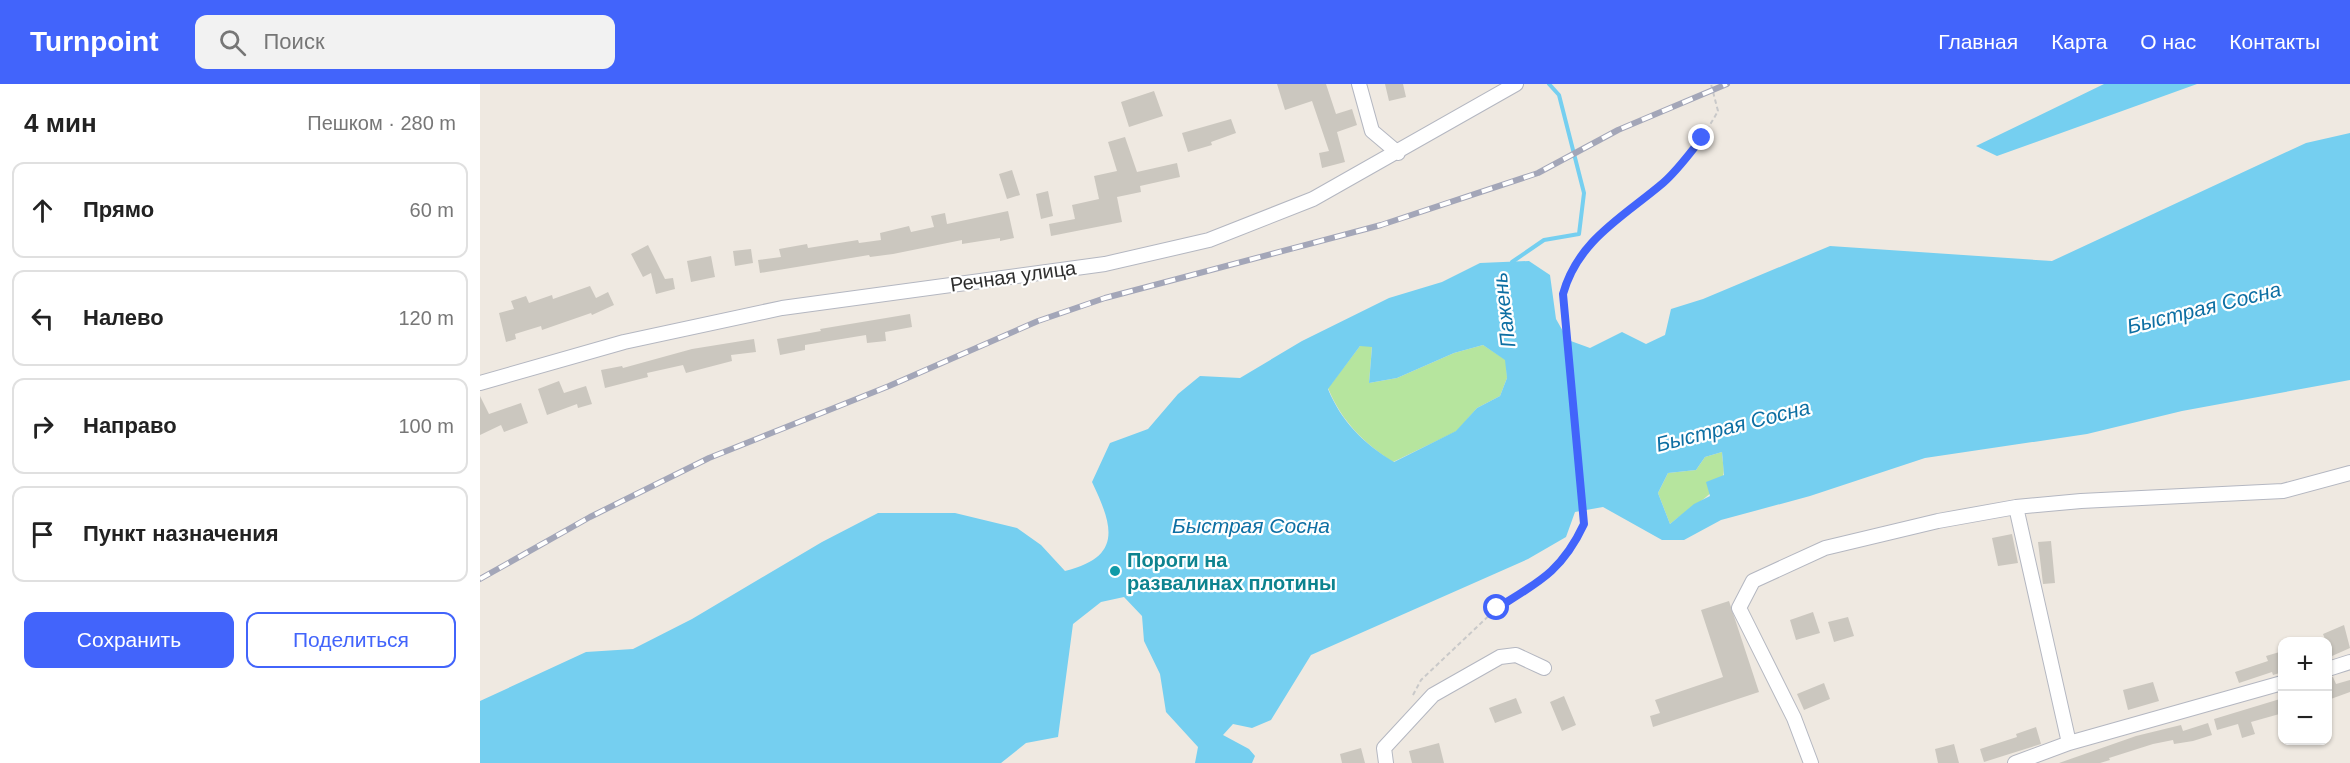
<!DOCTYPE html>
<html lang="ru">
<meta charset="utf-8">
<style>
:root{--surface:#fff;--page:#f2f2f2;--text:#222;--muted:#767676;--line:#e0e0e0;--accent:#4264fb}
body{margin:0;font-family:Helvetica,sans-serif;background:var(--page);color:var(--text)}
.controls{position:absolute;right:18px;bottom:18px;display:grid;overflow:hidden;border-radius:12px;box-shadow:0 2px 4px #0004}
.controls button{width:54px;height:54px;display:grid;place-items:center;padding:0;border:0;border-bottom:2px solid var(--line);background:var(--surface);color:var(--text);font:30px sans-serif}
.stop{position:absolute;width:18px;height:18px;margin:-14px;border:4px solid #4264fb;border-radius:50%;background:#fff}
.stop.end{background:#4264fb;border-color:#fff;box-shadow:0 2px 6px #0008}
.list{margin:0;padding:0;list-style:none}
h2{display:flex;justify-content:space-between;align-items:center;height:78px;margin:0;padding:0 24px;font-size:26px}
h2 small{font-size:20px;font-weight:400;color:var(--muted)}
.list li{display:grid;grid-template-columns:39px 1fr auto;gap:18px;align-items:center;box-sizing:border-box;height:96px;margin:0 12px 12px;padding:0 12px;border:2px solid var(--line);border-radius:12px}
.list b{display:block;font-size:22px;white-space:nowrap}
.list em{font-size:20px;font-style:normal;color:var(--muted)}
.actions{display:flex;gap:12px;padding:18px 24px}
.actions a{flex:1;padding:14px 0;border:2px solid var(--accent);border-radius:12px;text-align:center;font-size:21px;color:var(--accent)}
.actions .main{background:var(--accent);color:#fff}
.icon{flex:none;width:33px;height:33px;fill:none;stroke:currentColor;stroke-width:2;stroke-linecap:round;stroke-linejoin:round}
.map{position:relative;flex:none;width:1870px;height:679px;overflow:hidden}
header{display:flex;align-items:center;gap:36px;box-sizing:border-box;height:84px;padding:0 30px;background:var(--accent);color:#fff}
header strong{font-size:28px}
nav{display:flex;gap:33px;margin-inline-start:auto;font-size:21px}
.search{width:420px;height:54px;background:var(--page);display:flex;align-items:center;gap:15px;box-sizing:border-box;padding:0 21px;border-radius:12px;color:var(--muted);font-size:22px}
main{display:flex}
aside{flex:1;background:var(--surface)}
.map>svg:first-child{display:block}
.green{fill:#b6e59e}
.water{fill:#75cff0;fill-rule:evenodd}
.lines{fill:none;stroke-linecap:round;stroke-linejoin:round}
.stream{stroke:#75cff0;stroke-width:4}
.building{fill:#cbc7bf}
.minor-casing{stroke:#b4b7c1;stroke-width:16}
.path{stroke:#c9c9c9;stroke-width:2;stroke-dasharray:4.5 3;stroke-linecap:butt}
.minor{stroke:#fff;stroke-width:14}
.rail-casing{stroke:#a3a6b8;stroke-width:6}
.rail{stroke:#fff;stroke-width:4;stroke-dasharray:11;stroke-linecap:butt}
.route{stroke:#4264fb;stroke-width:8}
.culture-dot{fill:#0f9aa8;stroke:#fff;stroke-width:2}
.labels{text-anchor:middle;stroke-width:4.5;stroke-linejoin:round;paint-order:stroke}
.street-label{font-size:20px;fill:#2e2e2e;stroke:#fff}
.culture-label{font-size:20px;font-weight:bold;fill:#0d838f;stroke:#fff;text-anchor:start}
.water-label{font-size:21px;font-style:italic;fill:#0d6fa3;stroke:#fff}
</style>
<header>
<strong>Turnpoint</strong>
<div class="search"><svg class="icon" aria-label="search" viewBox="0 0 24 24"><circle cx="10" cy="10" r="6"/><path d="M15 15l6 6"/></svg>Поиск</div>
<nav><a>Главная</a><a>Карта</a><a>О нас</a><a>Контакты</a></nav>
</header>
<main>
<aside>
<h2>4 мин<small>Пешком · 280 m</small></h2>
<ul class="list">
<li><svg class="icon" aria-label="ahead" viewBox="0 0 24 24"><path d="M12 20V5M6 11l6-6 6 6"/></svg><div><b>Прямо</b></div><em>60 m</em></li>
<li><svg class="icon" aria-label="left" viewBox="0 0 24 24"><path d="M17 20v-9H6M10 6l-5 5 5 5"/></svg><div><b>Налево</b></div><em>120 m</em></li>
<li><svg class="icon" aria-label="right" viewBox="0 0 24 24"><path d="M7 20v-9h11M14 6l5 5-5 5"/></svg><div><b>Направо</b></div><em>100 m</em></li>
<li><svg class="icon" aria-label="arrive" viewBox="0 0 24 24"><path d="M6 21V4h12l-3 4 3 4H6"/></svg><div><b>Пункт назначения</b></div></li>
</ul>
<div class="actions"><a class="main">Сохранить</a><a>Поделиться</a></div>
</aside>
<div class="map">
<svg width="1870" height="679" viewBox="0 0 1870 679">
<rect width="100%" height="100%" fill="#efe9e1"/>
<path class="green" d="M 1003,261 L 1026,276 L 1027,294 L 1020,312 L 997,324 L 977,347 L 913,378 C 884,359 862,338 848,304 L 880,262 L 892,262 L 889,299 L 917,294 L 974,269 Z
M 1242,368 C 1242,375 1245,386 1243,392 C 1237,410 1205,427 1190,440 L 1178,409 L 1188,389 L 1216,386 L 1225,373 Z"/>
<path class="water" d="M 1624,0 L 1717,0 L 1517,72 L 1496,62 Z
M 1870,49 L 1870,296 L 1702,327 L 1607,350 L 1445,374 L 1330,412 L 1241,436 L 1204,456 L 1182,456 L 1123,423 L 1095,428 L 1086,453 L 1048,475 L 831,571 L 791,636 L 772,644 L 753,640 L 743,651 L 769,665 L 775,672 L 772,679 L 715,679 L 718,663 L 686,628 L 680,590 L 664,557 L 662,532 L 644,513 L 621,518 L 593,540 L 578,653 L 546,659 L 521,679 L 0,679 L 0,617 L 106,568 L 153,565 L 212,535 L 342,458 L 398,429 L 475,429 L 537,444 L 561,461 L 585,487 C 643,473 633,442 612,398 L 630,359 L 668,345 L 698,310 L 720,292 L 760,294 L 822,257 L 909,214 L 962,198 L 1000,179 L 1049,177 L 1070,191 L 1076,235 L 1088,256 L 1110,264 L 1142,248 L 1166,260 L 1185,251 L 1191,225 L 1223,215 L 1350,162 L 1572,177 L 1826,59 ZM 1003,261 L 1025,276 L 1027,294 L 1020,312 L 997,324 L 976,347 L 914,378 C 884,360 861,337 848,305 L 880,262 L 892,263 L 889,299 L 917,294 L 974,269 ZM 1242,368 L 1244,391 L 1226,398 L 1230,412 L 1214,420 L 1190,440 L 1178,409 L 1188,389 L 1216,386 L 1225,373 Z"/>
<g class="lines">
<path class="stream" d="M 1032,182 L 1032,178 L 1064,156 L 1099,150 L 1104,109 L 1079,11 L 1069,0"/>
</g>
<path class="building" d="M 797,0 L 846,0 L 856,30 L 872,25 L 877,41 L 857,48 L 865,78 L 842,84 L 839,69 L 849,67 L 832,17 L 805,26 Z
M 905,0 L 923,0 L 926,13 L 909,17 Z
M 674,7 L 683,32 L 649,43 L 641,18 Z
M 751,35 L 756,49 L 731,58 L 732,61 L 708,68 L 702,49 Z
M 645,53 L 657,88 L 697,79 L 700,93 L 660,102 L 661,108 L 637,113 L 642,138 L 571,152 L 569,140 L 595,135 L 592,121 L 619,115 L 614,92 L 637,87 L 628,58 Z
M 532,86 L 540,111 L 527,115 L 519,90 Z
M 568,107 L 573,132 L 561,135 L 556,110 Z
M 528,127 L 534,154 L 520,157 L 520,154 L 482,160 L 482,156 L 413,170 L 390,173 L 389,171 L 280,189 L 278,176 L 301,173 L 299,165 L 327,160 L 328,164 L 378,156 L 379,159 L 401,156 L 400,149 L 429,142 L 431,148 L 454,143 L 451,132 L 465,129 L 467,140 Z
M 168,161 L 185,195 L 193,194 L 195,205 L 176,210 L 171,189 L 163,193 L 151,170 Z
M 271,165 L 273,179 L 255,182 L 253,167 Z
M 231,172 L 235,193 L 211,198 L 207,177 Z
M 110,202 L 116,214 L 128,208 L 134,221 L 112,231 L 111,229 L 62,246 L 61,242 L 35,250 L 36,255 L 26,258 L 19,229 L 34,225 L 31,217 L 46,212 L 49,219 L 72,211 L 73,215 Z
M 430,230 L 432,243 L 405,248 L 406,257 L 387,259 L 386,251 L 325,261 L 325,266 L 300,271 L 297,255 L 341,247 L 340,245 Z
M 274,255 L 276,268 L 251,271 L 252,277 L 206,289 L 203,281 L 167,289 L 168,293 L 125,304 L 121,286 L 142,282 L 143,284 L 212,265 Z
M 79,297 L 84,309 L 106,302 L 112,320 L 98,324 L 97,320 L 67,331 L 58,305 Z
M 0,312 L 9,330 L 41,319 L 48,339 L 24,348 L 21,341 L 0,351 Z
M 1532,450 L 1538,479 L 1518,482 L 1512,454 Z
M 1571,457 L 1575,499 L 1563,500 L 1558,458 Z
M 1249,517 L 1279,608 L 1173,643 L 1170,632 L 1180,629 L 1175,616 L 1243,593 L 1221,526 Z
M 1333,528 L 1340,549 L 1316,556 L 1310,536 Z
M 1368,533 L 1374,552 L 1354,558 L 1348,538 Z
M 1864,541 L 1870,564 L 1852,572 L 1843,550 Z
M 1803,567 L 1803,588 L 1793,591 L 1792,588 L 1759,599 L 1755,588 L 1788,577 L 1786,572 Z
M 1853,593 L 1856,600 L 1870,596 L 1870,608 L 1848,616 L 1848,594 Z
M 1673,598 L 1679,617 L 1648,626 L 1643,606 Z
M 1344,599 L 1350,615 L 1324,626 L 1317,610 Z
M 1084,612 L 1096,641 L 1082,647 L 1070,618 Z
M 1036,614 L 1042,629 L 1015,639 L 1009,624 Z
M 1800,615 L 1803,629 L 1771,638 L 1775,650 L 1762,654 L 1758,640 L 1737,646 L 1734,635 Z
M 1728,639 L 1732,651 L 1713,657 L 1694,660 L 1693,656 L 1673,660 L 1629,674 L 1630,676 L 1620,679 L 1579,679 L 1656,652 L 1701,641 L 1703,647 Z
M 1556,643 L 1561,660 L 1504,678 L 1500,665 L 1537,653 L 1536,650 Z
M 959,659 L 964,679 L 932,679 L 929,667 Z
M 1474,660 L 1479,679 L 1458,679 L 1455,665 Z
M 881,664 L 885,679 L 862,679 L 860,670 Z"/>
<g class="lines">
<defs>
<path id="minor" d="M 879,0 L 892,47 L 918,69
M 0,299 L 144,258 L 302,224 L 625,180 L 729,156 L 833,115 L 1036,0
M 1536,423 L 1589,659
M 1848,585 L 1870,578
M 906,679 L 904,664 L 953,611 L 1020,573 L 1036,571 L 1064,584
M 1331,679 L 1314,634 L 1259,524 L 1273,497 L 1345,464 L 1458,437 L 1536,423 L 1601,417 L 1803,407 L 1870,389
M 1535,679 L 1589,659 L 1802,599"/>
</defs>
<use href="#minor" class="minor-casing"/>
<path class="path" d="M 933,611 L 941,596 L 1017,524 L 1067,492 L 1092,466 L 1104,440 L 1083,210 C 1097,158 1143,132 1182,100 C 1205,80 1224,52 1238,27 L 1231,0"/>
<use href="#minor" class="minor"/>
<defs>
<path id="rail" d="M 0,495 L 110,433 L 229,374 L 409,302 L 558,237 L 625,214 L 901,141 L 1058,89 L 1138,46 L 1247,0"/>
</defs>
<use href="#rail" class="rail-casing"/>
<use href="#rail" class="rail"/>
</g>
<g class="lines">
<path class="route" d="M 1017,524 C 1059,498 1082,487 1104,440 L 1083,210 C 1098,156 1143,133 1183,99 C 1197,87 1210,69 1222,54"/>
</g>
<circle class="culture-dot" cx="635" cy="487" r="6"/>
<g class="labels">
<g class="street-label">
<text transform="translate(533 192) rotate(-8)" y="7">Речная улица</text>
</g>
<g class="culture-label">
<text x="647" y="483">Пороги на<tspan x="647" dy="23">развалинах плотины</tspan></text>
</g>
<g class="water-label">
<text transform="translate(1724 224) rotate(-14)" y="7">Быстрая Сосна</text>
<text transform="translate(1024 226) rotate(-97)" y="7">Пажень</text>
<text transform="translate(1253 342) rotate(-14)" y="7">Быстрая Сосна</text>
<text x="771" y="449">Быстрая Сосна</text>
</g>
</g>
</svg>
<div class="controls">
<button>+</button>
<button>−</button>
</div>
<div class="stop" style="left:1017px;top:524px"></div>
<div class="stop end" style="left:1222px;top:54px"></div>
</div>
</main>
